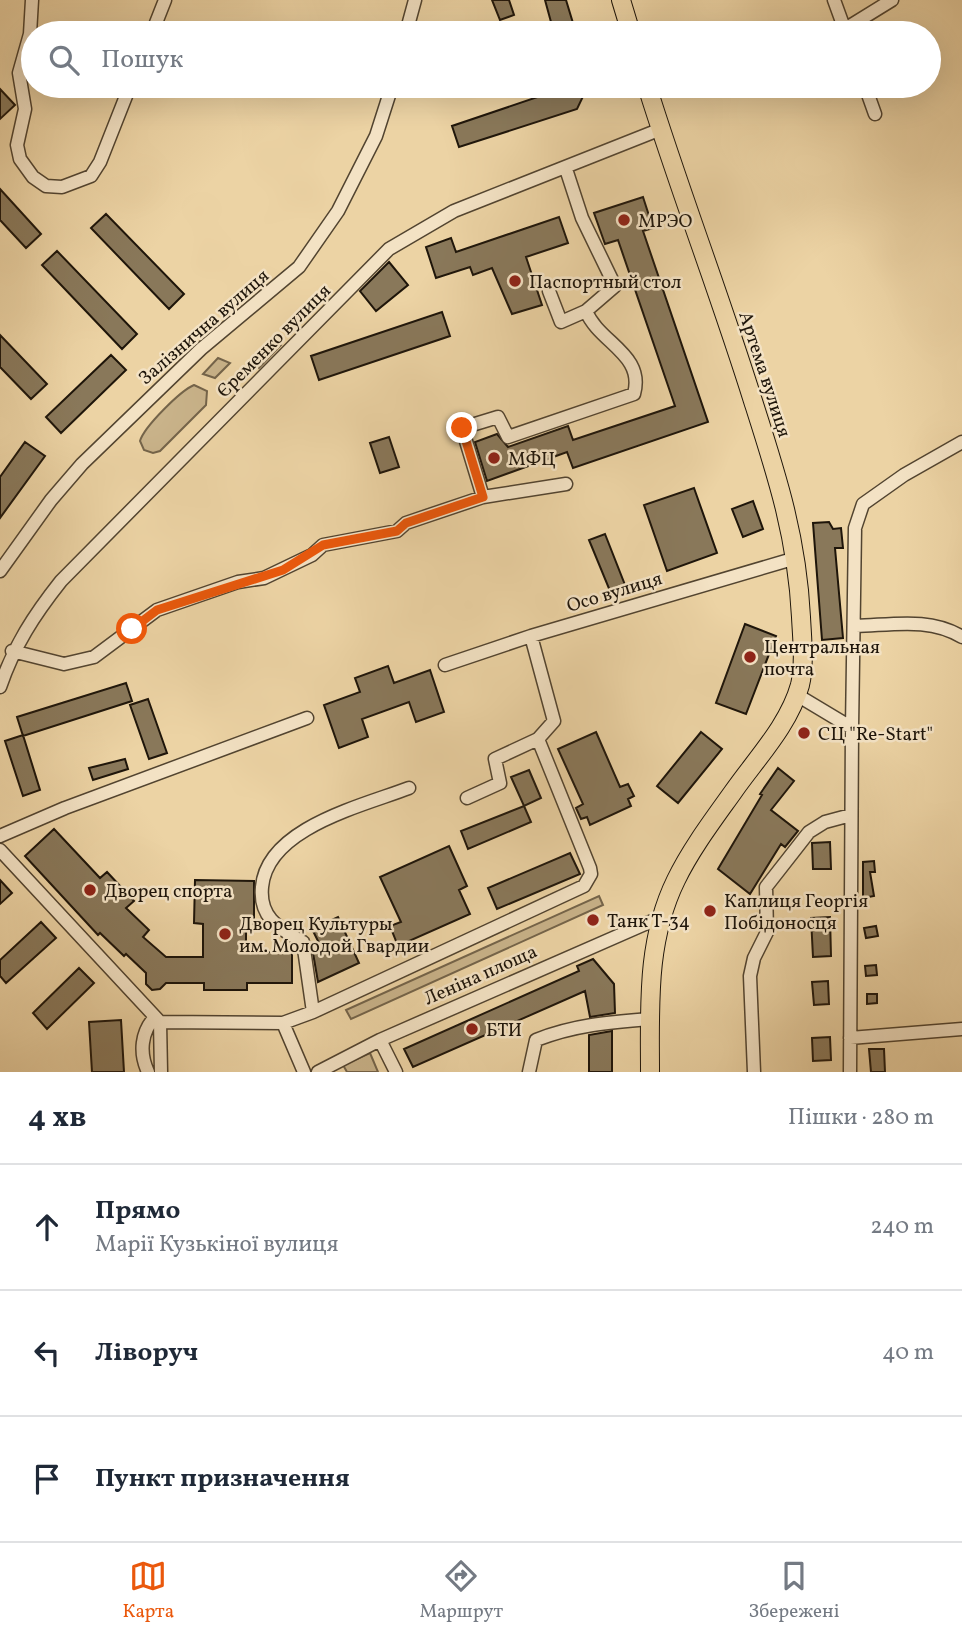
<!DOCTYPE html>
<html lang="uk">
<meta charset="utf-8">
<style>
:root{--surface:#fff;--page:#f2f2f3;--text:#1f2937;--muted:#747a83;--line:#e0e1e3;--accent:#ea580c}
body{margin:0;font-family:Vollkorn,serif;background:var(--page);color:var(--text)}
.stop{position:absolute;width:21px;height:21px;margin:-16px;border:5px solid #ea580c;border-radius:50%;background:#fff}
.stop.end{background:#ea580c;border-color:#fff;box-shadow:0 2px 7px #0008}
.list{margin:0;padding:0;list-style:none}
h2{display:flex;justify-content:space-between;align-items:center;height:91px;margin:0;padding:0 28px;font-size:30px}
h2 small{font-size:23px;font-weight:400;color:var(--muted)}
.list li{display:grid;grid-template-columns:46px 1fr auto;gap:21px;align-items:center;box-sizing:border-box;height:126px;padding:0 28px;border-top:2px solid var(--line)}
.list b{display:block;font-size:26px;white-space:nowrap}
.list p{margin:0;font-size:23px;white-space:nowrap;color:var(--muted)}
.list em{font-size:23px;font-style:normal;color:var(--muted)}
.icon{flex:none;width:38px;height:38px;fill:none;stroke:currentColor;stroke-width:2;stroke-linecap:round;stroke-linejoin:round}
.map{position:relative;flex:none;width:962px;height:1072px;overflow:hidden}
.search{position:absolute;background:var(--surface);box-shadow:0 7px 28px #0002;left:21px;right:21px;top:21px;height:77px;display:flex;align-items:center;gap:18px;box-sizing:border-box;padding:0 24px;border-radius:38px;color:var(--muted);font-size:26px}
.sheet{height:469px;background:var(--surface)}
nav{display:flex;justify-content:space-around;align-items:center;box-sizing:border-box;height:98px;border-top:2px solid var(--line);background:var(--surface);font-size:19px;color:var(--muted)}
nav a{display:grid;justify-items:center;gap:4px}
nav .on{color:var(--accent)}
.map>svg:first-child{display:block}
.green{fill:#c9b38a;stroke:#74644a;stroke-width:2}
.building{fill:#89785a;stroke:#1e150a;stroke-width:2}
.lines{fill:none;stroke-linecap:round;stroke-linejoin:round}
.minor-casing{stroke:#524430;stroke-width:15}
.highway-casing{stroke:#1e150a;stroke-width:20}
.minor{stroke:#f3e2c4;stroke-width:12}
.highway{stroke:#ecd3a4;stroke-width:18}
.route{stroke:#ea580c;stroke-width:9}
.poi-dot{fill:#8f2418;stroke:#f3e2c4;stroke-width:2.5}
.labels{text-anchor:middle;stroke-width:5;stroke-linejoin:round;paint-order:stroke}
.poi-label{font-size:19px;fill:#1e150a;stroke:#f3e2c4;text-anchor:start}
.street-label{font-size:19px;fill:#1e150a;stroke:#f3e2c4}
</style>
<div class="map">
<svg width="962" height="1072" viewBox="0 0 962 1072">
<rect width="100%" height="100%" fill="#ecd3a4"/>
<filter id="stains"><feTurbulence type="fractalNoise" baseFrequency=".00286" numOctaves="4"/><feColorMatrix values="0 0 0 0 .2 0 0 0 0 .09 0 0 0 0 .02 0 0 0 .5 -.17"/></filter>
<radialGradient id="worn" r=".72"><stop offset=".6" stop-color="#630" stop-opacity="0"/><stop offset="1" stop-color="#630" stop-opacity=".3"/></radialGradient>
<path class="green" d="M 273,338 L 281,345 L 259,368 L 252,358 Z
M 218,358 L 230,363 L 215,378 L 203,374 Z
M 194,385 L 207,391 L 206,405 L 160,451 L 153,453 L 144,450 L 140,441 C 144,427 180,391 194,385 Z
M 599,896 L 603,905 L 351,1019 L 346,1010 Z
M 370,1053 L 378,1072 L 347,1072 L 343,1065 Z"/>
<path class="building" d="M 492,0 L 509,0 L 514,15 L 500,20 Z
M 545,0 L 566,0 L 576,33 L 554,33 Z
M 570,86 L 588,86 L 577,109 L 459,147 L 452,126 Z
M 0,89 L 15,105 L 0,119 Z
M 0,189 L 41,234 L 26,248 L 0,220 Z
M 643,197 L 653,228 L 643,231 L 708,422 L 573,468 L 567,452 L 487,481 L 475,442 L 497,434 L 508,447 L 568,426 L 573,440 L 675,406 L 618,240 L 605,244 L 594,213 Z
M 106,214 L 184,294 L 169,309 L 91,228 Z
M 559,217 L 568,243 L 526,257 L 542,305 L 512,314 L 492,268 L 473,275 L 470,267 L 436,278 L 426,247 L 451,238 L 456,252 Z
M 57,251 L 137,334 L 122,349 L 42,265 Z
M 389,262 L 408,285 L 376,311 L 360,291 Z
M 442,312 L 450,336 L 319,380 L 311,356 Z
M 0,335 L 47,384 L 31,399 L 0,367 Z
M 111,355 L 126,370 L 61,433 L 46,417 Z
M 389,437 L 399,467 L 380,473 L 370,443 Z
M 25,442 L 45,456 L 0,518 L 0,477 Z
M 694,488 L 717,553 L 667,571 L 644,505 Z
M 753,501 L 763,529 L 743,537 L 732,509 Z
M 829,522 L 833,529 L 841,528 L 843,548 L 835,548 L 843,638 L 822,640 L 813,523 Z
M 605,534 L 625,585 L 610,591 L 589,540 Z
M 745,624 L 776,636 L 746,714 L 716,703 Z
M 388,666 L 394,683 L 430,670 L 444,712 L 416,722 L 409,702 L 362,719 L 368,737 L 339,748 L 324,705 L 360,692 L 355,678 Z
M 126,683 L 132,701 L 23,736 L 17,717 Z
M 148,699 L 167,753 L 149,759 L 130,705 Z
M 596,732 L 620,787 L 628,784 L 634,796 L 628,799 L 631,806 L 590,825 L 587,817 L 581,819 L 576,808 L 583,804 L 558,749 Z
M 701,732 L 722,749 L 678,803 L 657,786 Z
M 23,735 L 40,790 L 23,796 L 5,741 Z
M 125,759 L 128,769 L 93,780 L 89,768 Z
M 778,768 L 794,781 L 771,810 L 798,831 L 785,847 L 781,844 L 750,894 L 718,869 L 762,795 L 760,794 Z
M 529,770 L 541,798 L 524,806 L 511,777 Z
M 524,806 L 531,822 L 468,849 L 461,831 Z
M 54,829 L 100,878 L 107,872 L 134,901 L 126,908 L 149,930 L 143,937 L 166,957 L 203,957 L 203,924 L 194,923 L 195,880 L 254,881 L 254,924 L 246,923 L 246,952 L 292,952 L 292,983 L 247,983 L 247,990 L 204,990 L 204,983 L 166,983 L 160,989 L 152,990 L 146,984 L 146,973 L 126,954 L 124,956 L 100,933 L 98,935 L 25,856 Z
M 830,842 L 831,869 L 813,869 L 812,843 Z
M 449,846 L 467,886 L 459,890 L 470,914 L 398,946 L 390,926 L 401,922 L 380,877 Z
M 570,853 L 580,874 L 497,909 L 488,888 Z
M 874,861 L 875,872 L 870,872 L 874,896 L 863,898 L 863,862 Z
M 0,880 L 12,893 L 0,904 Z
M 338,917 L 359,963 L 318,982 L 313,953 L 322,949 L 312,929 Z
M 830,917 L 831,956 L 813,957 L 811,918 Z
M 41,922 L 56,938 L 6,983 L 0,976 L 0,960 Z
M 876,926 L 878,936 L 866,938 L 864,928 Z
M 593,959 L 614,984 L 615,1013 L 590,1017 L 585,991 L 413,1067 L 404,1049 L 579,971 L 577,966 Z
M 876,965 L 877,975 L 866,976 L 865,966 Z
M 79,968 L 94,983 L 47,1029 L 33,1013 Z
M 828,981 L 829,1004 L 814,1005 L 812,982 Z
M 867,994 L 877,994 L 877,1003 L 867,1004 Z
M 121,1020 L 124,1072 L 92,1072 L 89,1022 Z
M 612,1031 L 612,1072 L 589,1072 L 589,1035 Z
M 830,1037 L 831,1060 L 813,1061 L 812,1038 Z
M 869,1049 L 884,1049 L 885,1072 L 871,1072 Z"/>
<g class="lines">
<defs>
<path id="minor" d="M 32,0 L 30,34 L 19,73 L 25,109 L 17,145 L 20,159 L 33,177 L 46,186 L 62,187 L 91,176 L 100,162 L 130,86
M 834,0 L 846,33
M 845,29 L 892,0
M 152,33 L 165,0
M 406,33 L 415,0
M 865,86 L 875,114
M 566,169 L 582,218 L 615,286 L 586,311
M 483,497 L 462,428 L 498,417 L 508,437 L 634,394 C 645,354 599,343 586,311 L 561,322 L 549,291
M 0,571 L 51,500 L 82,464 L 201,349 L 299,267 L 338,211 L 376,136 L 392,86
M 856,626 C 892,625 930,617 962,637
M 12,651 L 64,664 L 94,657 L 157,610 L 238,582 L 264,578 L 312,555 L 323,545 L 397,531 L 406,523 L 483,497 L 566,484
M 445,665 L 531,636 L 796,558
M 0,687 C 14,646 34,615 61,581 L 389,249 L 454,211 L 661,129
M 797,695 L 852,728 L 850,1072
M 852,728 L 855,528 L 863,504 L 904,475 L 962,442
M 467,798 L 500,783 L 495,759 L 538,739 L 554,721 L 531,636
M 0,836 L 65,808 L 307,718
M 0,850 L 160,1022
M 313,1012 L 303,942 C 279,928 259,918 262,887 C 267,828 362,806 409,788
M 160,1022 L 283,1023 L 313,1012 L 584,886 L 591,874 L 590,868 L 538,739
M 160,1022 L 161,1072
M 283,1023 L 304,1072
M 850,1038 L 962,1029
M 380,1040 L 396,1072
M 148,1072 C 139,1053 141,1032 155,1017
M 318,1072 L 380,1040 L 661,917
M 529,1072 L 536,1040 C 574,1025 610,1022 650,1019
M 754,1072 L 750,976 L 754,958 L 767,932 L 766,887 L 809,832 L 825,822 L 851,815"/>
<path id="highway" d="M 621,0 L 631,33
M 647,86 C 680,192 720,295 753,401 C 777,476 797,537 801,617 C 802,638 805,664 800,685 C 789,725 756,759 733,792 C 713,820 691,849 676,880 C 646,941 650,1007 650,1072"/>
</defs>
<use href="#minor" class="minor-casing"/>
<use href="#highway" class="highway-casing"/>
<use href="#minor" class="minor"/>
<use href="#highway" class="highway"/>
</g>
<g class="lines">
<path class="route" d="M 132,629 L 157,610 L 283,570 L 323,545 L 397,531 L 406,523 L 483,497 L 462,428"/>
</g>
<g class="poi-dot">
<circle cx="624" cy="220" r="7"/>
<circle cx="515" cy="281" r="7"/>
<circle cx="494" cy="458" r="7"/>
<circle cx="750" cy="657" r="7"/>
<circle cx="804" cy="733" r="7"/>
<circle cx="90" cy="890" r="7"/>
<circle cx="710" cy="911" r="7"/>
<circle cx="593" cy="920" r="7"/>
<circle cx="225" cy="934" r="7"/>
<circle cx="472" cy="1029" r="7"/>
</g>
<g class="labels">
<g class="poi-label">
<text x="638" y="227">МРЭО</text>
<text x="529" y="288">Паспортный стол</text>
<text x="508" y="465">МФЦ</text>
<text x="764" y="653">Центральная<tspan x="764" dy="22">почта</tspan></text>
<text x="818" y="740">СЦ "Re-Start"</text>
<text x="104" y="897">Дворец спорта</text>
<text x="724" y="907">Каплиця Георгія<tspan x="724" dy="22">Побідоносця</tspan></text>
<text x="607" y="927">Танк Т-34</text>
<text x="239" y="930">Дворец Культуры<tspan x="239" dy="22">им. Молодой Гвардии</tspan></text>
<text x="486" y="1036">БТИ</text>
</g>
<g class="street-label">
<text transform="translate(203 326) rotate(-41)" y="7">Залізнична вулиця</text>
<text transform="translate(273 340) rotate(-45)" y="7">Єременко вулиця</text>
<text transform="translate(766 374) rotate(72)" y="7">Артема вулиця</text>
<text transform="translate(614 591) rotate(-17)" y="7">Осо вулиця</text>
<text transform="translate(480 974) rotate(-24)" y="7">Леніна площа</text>
</g>
</g>
<rect width="100%" height="100%" filter="url(#stains)"/>
<rect width="100%" height="100%" fill="url(#worn)"/>
</svg>
<div class="stop" style="left:132px;top:629px"></div>
<div class="stop end" style="left:462px;top:428px"></div>
<div class="search"><svg class="icon" aria-label="search" viewBox="0 0 24 24"><circle cx="10" cy="10" r="6"/><path d="M15 15l6 6"/></svg>Пошук</div>
</div>
<section class="sheet">
<h2>4 хв<small>Пішки · 280 m</small></h2>
<ul class="list">
<li><svg class="icon" aria-label="ahead" viewBox="0 0 24 24"><path d="M12 20V5M6 11l6-6 6 6"/></svg><div><b>Прямо</b><p>Марії Кузькіної вулиця</p></div><em>240 m</em></li>
<li><svg class="icon" aria-label="left" viewBox="0 0 24 24"><path d="M17 20v-9H6M10 6l-5 5 5 5"/></svg><div><b>Ліворуч</b></div><em>40 m</em></li>
<li><svg class="icon" aria-label="arrive" viewBox="0 0 24 24"><path d="M6 21V4h12l-3 4 3 4H6"/></svg><div><b>Пункт призначення</b></div></li>
</ul>
</section>
<nav>
<a class="on"><svg class="icon" aria-label="map" viewBox="0 0 24 24"><path d="M3 6l6-2 6 2 6-2v14l-6 2-6-2-6 2zM9 4v14M15 6v14"/></svg>Карта</a>
<a><svg class="icon" aria-label="directions" viewBox="0 0 24 24"><path d="M12 3l9 9-9 9-9-9zM9 14v-3h6M13 9l2 2-2 2"/></svg>Маршрут</a>
<a><svg class="icon" aria-label="saved" viewBox="0 0 24 24"><path d="M7 4h10v16l-5-4-5 4z"/></svg>Збережені</a>
</nav>
